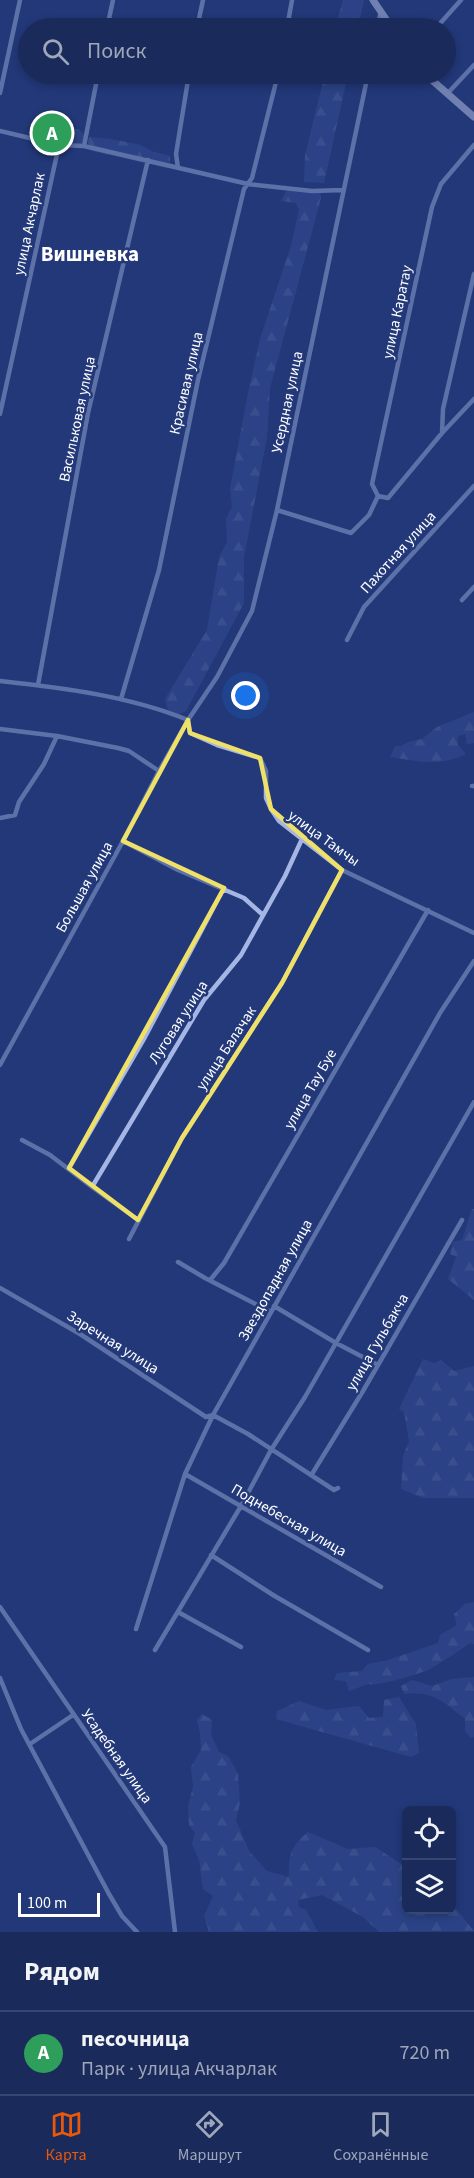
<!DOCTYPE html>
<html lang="ru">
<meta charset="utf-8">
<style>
:root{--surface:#1a2b5b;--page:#273764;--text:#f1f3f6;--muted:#9fa7bb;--line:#384771;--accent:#ea580c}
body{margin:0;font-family:"Source Sans 3",sans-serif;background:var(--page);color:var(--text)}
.controls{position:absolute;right:18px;bottom:18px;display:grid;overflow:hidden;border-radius:9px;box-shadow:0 3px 9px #0003}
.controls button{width:54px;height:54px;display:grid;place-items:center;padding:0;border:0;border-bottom:2px solid var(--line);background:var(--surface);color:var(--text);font:30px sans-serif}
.scale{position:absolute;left:18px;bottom:15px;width:82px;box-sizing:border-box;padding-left:6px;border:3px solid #fff;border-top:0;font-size:16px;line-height:21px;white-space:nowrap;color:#fff;-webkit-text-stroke:4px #233979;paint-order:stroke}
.you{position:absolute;left:246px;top:696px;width:21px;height:21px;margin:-15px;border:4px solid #fff;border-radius:50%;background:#1a73e8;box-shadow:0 0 0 9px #1a73e833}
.badge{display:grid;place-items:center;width:39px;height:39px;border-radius:50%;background:var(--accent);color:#fff;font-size:20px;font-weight:700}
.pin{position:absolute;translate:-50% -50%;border:3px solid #fff;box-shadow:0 2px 6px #0006}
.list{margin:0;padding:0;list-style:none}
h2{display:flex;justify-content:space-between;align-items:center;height:78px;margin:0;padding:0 24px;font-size:26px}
h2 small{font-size:20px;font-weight:400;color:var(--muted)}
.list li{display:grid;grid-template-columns:39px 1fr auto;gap:18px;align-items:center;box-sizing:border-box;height:84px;padding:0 24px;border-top:2px solid var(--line)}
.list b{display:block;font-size:22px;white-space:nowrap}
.list p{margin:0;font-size:20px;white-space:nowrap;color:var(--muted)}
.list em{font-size:20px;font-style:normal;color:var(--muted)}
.icon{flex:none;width:33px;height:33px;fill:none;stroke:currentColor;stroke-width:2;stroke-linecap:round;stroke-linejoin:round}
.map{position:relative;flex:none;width:474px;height:1932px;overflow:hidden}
.search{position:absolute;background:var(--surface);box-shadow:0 3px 9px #0003;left:18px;right:18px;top:18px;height:66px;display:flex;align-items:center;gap:15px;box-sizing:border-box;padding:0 21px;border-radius:33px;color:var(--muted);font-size:22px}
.sheet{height:162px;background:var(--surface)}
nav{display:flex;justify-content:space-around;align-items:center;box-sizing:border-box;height:84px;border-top:2px solid var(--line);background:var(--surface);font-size:16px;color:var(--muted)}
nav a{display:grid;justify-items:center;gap:3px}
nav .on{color:var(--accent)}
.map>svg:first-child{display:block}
.forest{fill:url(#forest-firs)}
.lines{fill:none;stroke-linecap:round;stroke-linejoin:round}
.street{stroke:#a5b6e4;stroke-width:4.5}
.secondary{stroke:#ced8f4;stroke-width:7}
.marked{fill:none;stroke:#efe068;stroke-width:4.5;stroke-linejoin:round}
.labels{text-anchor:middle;stroke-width:5;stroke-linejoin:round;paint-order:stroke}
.street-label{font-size:15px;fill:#fff;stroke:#233979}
.district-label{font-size:21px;font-weight:bold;fill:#fff;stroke:#233979}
</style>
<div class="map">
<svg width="474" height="1932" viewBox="0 0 474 1932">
<defs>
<pattern id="forest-firs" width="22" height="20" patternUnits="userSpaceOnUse" patternTransform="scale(1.5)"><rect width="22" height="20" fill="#365097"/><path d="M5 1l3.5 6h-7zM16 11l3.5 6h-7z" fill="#546aa7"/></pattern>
</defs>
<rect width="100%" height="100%" fill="#233979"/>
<path class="forest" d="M 343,0 L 364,0 L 358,28 L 335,28 Z
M 325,74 L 348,74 L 324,183 L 304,182 L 305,155 Z
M 45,122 L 80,130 L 84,135 L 82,143 L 76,146 L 42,139 L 38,134 L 40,125 Z
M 89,137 L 111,139 L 141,145 L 151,151 L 170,156 L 170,166 L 167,168 L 92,151 L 88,143 Z
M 320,190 L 321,198 L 270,388 L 267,437 L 244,557 L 244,603 L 186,711 L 177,715 L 168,710 L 165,699 L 207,630 L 219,557 L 227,542 L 226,519 L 232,507 L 230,488 L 249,388 L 260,339 L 291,246 L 299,210 L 296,203 L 281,201 L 286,191 Z
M 474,712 L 474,743 L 467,744 L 465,734 L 458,736 L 458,745 L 466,754 C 440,767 418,761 390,757 L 395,746 L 401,746 L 408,742 L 422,739 L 437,727 Z
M 472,1209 L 474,1209 L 474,1300 L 448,1279 L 456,1257 L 450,1254 L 453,1242 L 462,1240 Z
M 423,1359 L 434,1363 L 441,1360 L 454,1371 L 474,1366 L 474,1498 L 423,1498 L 401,1489 L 403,1456 L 409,1441 L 404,1412 L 399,1409 Z
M 474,1602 L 474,1644 L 470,1643 C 457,1652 444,1661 430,1669 C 422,1673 376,1687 368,1684 L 349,1691 L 346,1681 L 334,1680 L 337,1673 L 362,1671 L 368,1664 L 388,1660 L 438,1643 L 440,1635 L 457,1625 L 454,1614 L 465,1604 Z
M 474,1677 L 474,1737 L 471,1738 L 465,1731 L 465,1719 C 444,1702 432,1690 404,1694 L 401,1686 L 412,1680 L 432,1686 L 452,1679 Z
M 399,1697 L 416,1724 L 419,1753 L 411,1757 L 276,1719 L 277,1711 L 299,1701 L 326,1710 L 359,1706 L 369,1718 L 383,1717 L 384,1700 Z
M 202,1714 L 212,1720 L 211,1735 L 219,1752 L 228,1756 L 238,1774 L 240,1803 L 236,1820 L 249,1851 L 267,1871 L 289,1877 C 288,1856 291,1846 308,1832 L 348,1849 L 375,1847 L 406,1867 L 406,1910 L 452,1910 L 452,1904 L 474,1931 L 379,1932 L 363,1917 L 322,1895 L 298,1900 L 299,1907 L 306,1910 L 318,1932 L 209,1932 L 204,1916 L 213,1896 L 203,1889 L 199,1860 L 192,1844 L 195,1833 L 189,1825 L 188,1806 L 193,1787 L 191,1767 L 201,1750 L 200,1733 L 197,1720 Z"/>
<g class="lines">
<path class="street" d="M 107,28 L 113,0
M 197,28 L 203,0
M 287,28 L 292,0
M 377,28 L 381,11
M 436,28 L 461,0
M 0,93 L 20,0
M 447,94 L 474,65
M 0,131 L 59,145 L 84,146 L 248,184 L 312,191 L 343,190
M 84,146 L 98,74
M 178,168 L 176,154 L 189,74
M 0,414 L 59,145
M 442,433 L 443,409 L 474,274
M 378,496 L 372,484 L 432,207 L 441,184 L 474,145
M 378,496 L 388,498 L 442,433 L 474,399
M 277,510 L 351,533 L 369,515 L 378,496
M 462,600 L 474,587
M 347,640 L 364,607 L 474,486
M 0,681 C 64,688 129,696 188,720 L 190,733 L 217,745 L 260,758 L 266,771 L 266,798 L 271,809 L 279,821 L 302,839 L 342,870 L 474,933
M 38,685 L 88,413 L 148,160
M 121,699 L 159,570 L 198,380 L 244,189 L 252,178 L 278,74
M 0,729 L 57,736 L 118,748 L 129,751 L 159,771
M 472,786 L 474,786
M 0,818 L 15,815 L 19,802 L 44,764 L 57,736
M 123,841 L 178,870 L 244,898 L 263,915
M 0,1065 L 123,841 L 159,771 L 188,720 L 217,677 L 252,611 L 277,510 L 368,74
M 22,1140 L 50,1155 L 92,1187 L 138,1220
M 69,1168 L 145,1037 L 224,888
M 92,1187 L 204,1000 L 241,955 L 285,876 L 302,839
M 129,1239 L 182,1138 L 282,983 L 342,870
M 178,1262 L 205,1278 L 271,1312
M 211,1279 L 224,1263 L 428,910
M 0,1288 L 80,1334 L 206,1417 L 213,1415 L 248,1434 L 334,1490 L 338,1488
M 274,1306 L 336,1343 L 378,1365
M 185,1474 L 381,1587
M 312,1474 L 363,1391 L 462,1220
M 211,1555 L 273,1595 L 368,1650
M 0,1607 L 165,1847 L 175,1932
M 178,1612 L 241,1647
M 136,1629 L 185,1474 L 213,1415 L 440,1013 L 474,961
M 155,1650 L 241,1506 L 271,1450 L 305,1397 L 474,1102
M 0,1678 L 21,1729 L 109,1894 L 122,1916 L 137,1932
M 30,1744 L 73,1715"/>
<path class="secondary" d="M 373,0 L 392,28
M 425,74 L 474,117"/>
</g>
<path d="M0 0H474V1932H0ZM 188,720 L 190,733 L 260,758 L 271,809 L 342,870 L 282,983 L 182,1138 L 138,1220 L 69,1168 L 224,888 L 123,841 Z" fill="#233979" fill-opacity=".55" fill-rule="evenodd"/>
<path class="marked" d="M 188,720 L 190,733 L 260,758 L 271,809 L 342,870 L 282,983 L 182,1138 L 138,1220 L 69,1168 L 224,888 L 123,841 Z"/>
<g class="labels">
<g class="street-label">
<text transform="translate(29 224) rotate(-78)" y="5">улица Акчарлак</text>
<text transform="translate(397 312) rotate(-78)" y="5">улица Каратау</text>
<text transform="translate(186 383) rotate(-77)" y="5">Красивая улица</text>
<text transform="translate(287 402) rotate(-78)" y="5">Усердная улица</text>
<text transform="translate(77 419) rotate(-78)" y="5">Васильковая улица</text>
<text transform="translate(398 552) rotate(-48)" y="5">Пахотная улица</text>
<text transform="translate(324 838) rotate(36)" y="5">улица Тамчы</text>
<text transform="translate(84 887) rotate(-61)" y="5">Большая улица</text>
<text transform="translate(178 1022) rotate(-57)" y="5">Луговая улица</text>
<text transform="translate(226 1048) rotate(-57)" y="5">улица Балачак</text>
<text transform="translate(310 1089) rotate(-60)" y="5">улица Тау Буе</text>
<text transform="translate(275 1280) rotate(-61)" y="5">Звездопадная улица</text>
<text transform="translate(113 1342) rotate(32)" y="5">Заречная улица</text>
<text transform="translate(377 1342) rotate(-60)" y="5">улица Гульбакча</text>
<text transform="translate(289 1520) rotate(30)" y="5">Поднебесная улица</text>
<text transform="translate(117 1756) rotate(55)" y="5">Усадебная улица</text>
</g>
<g class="district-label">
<text x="90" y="261">Вишневка</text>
</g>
</g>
</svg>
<div class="controls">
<button><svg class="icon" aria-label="locate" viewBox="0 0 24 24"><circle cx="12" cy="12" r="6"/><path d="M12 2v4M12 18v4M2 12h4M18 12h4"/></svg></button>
<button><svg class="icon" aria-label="layers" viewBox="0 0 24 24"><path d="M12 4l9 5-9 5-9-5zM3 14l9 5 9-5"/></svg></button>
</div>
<div class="scale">100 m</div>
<div class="you"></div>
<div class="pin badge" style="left:52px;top:133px;background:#2e9e5b">A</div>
<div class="search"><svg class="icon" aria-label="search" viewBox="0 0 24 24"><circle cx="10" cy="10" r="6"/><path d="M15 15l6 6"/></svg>Поиск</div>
</div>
<section class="sheet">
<h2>Рядом<small></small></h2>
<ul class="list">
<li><span class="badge" style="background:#2e9e5b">A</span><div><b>песочница</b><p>Парк · улица Акчарлак</p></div><em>720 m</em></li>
</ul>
</section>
<nav>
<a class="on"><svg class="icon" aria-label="map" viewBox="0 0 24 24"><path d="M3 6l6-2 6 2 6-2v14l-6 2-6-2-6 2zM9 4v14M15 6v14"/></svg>Карта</a>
<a><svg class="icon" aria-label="directions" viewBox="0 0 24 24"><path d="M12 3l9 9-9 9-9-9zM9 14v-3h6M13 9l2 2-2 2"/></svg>Маршрут</a>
<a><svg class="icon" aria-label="saved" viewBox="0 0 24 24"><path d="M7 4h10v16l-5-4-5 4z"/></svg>Сохранённые</a>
</nav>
